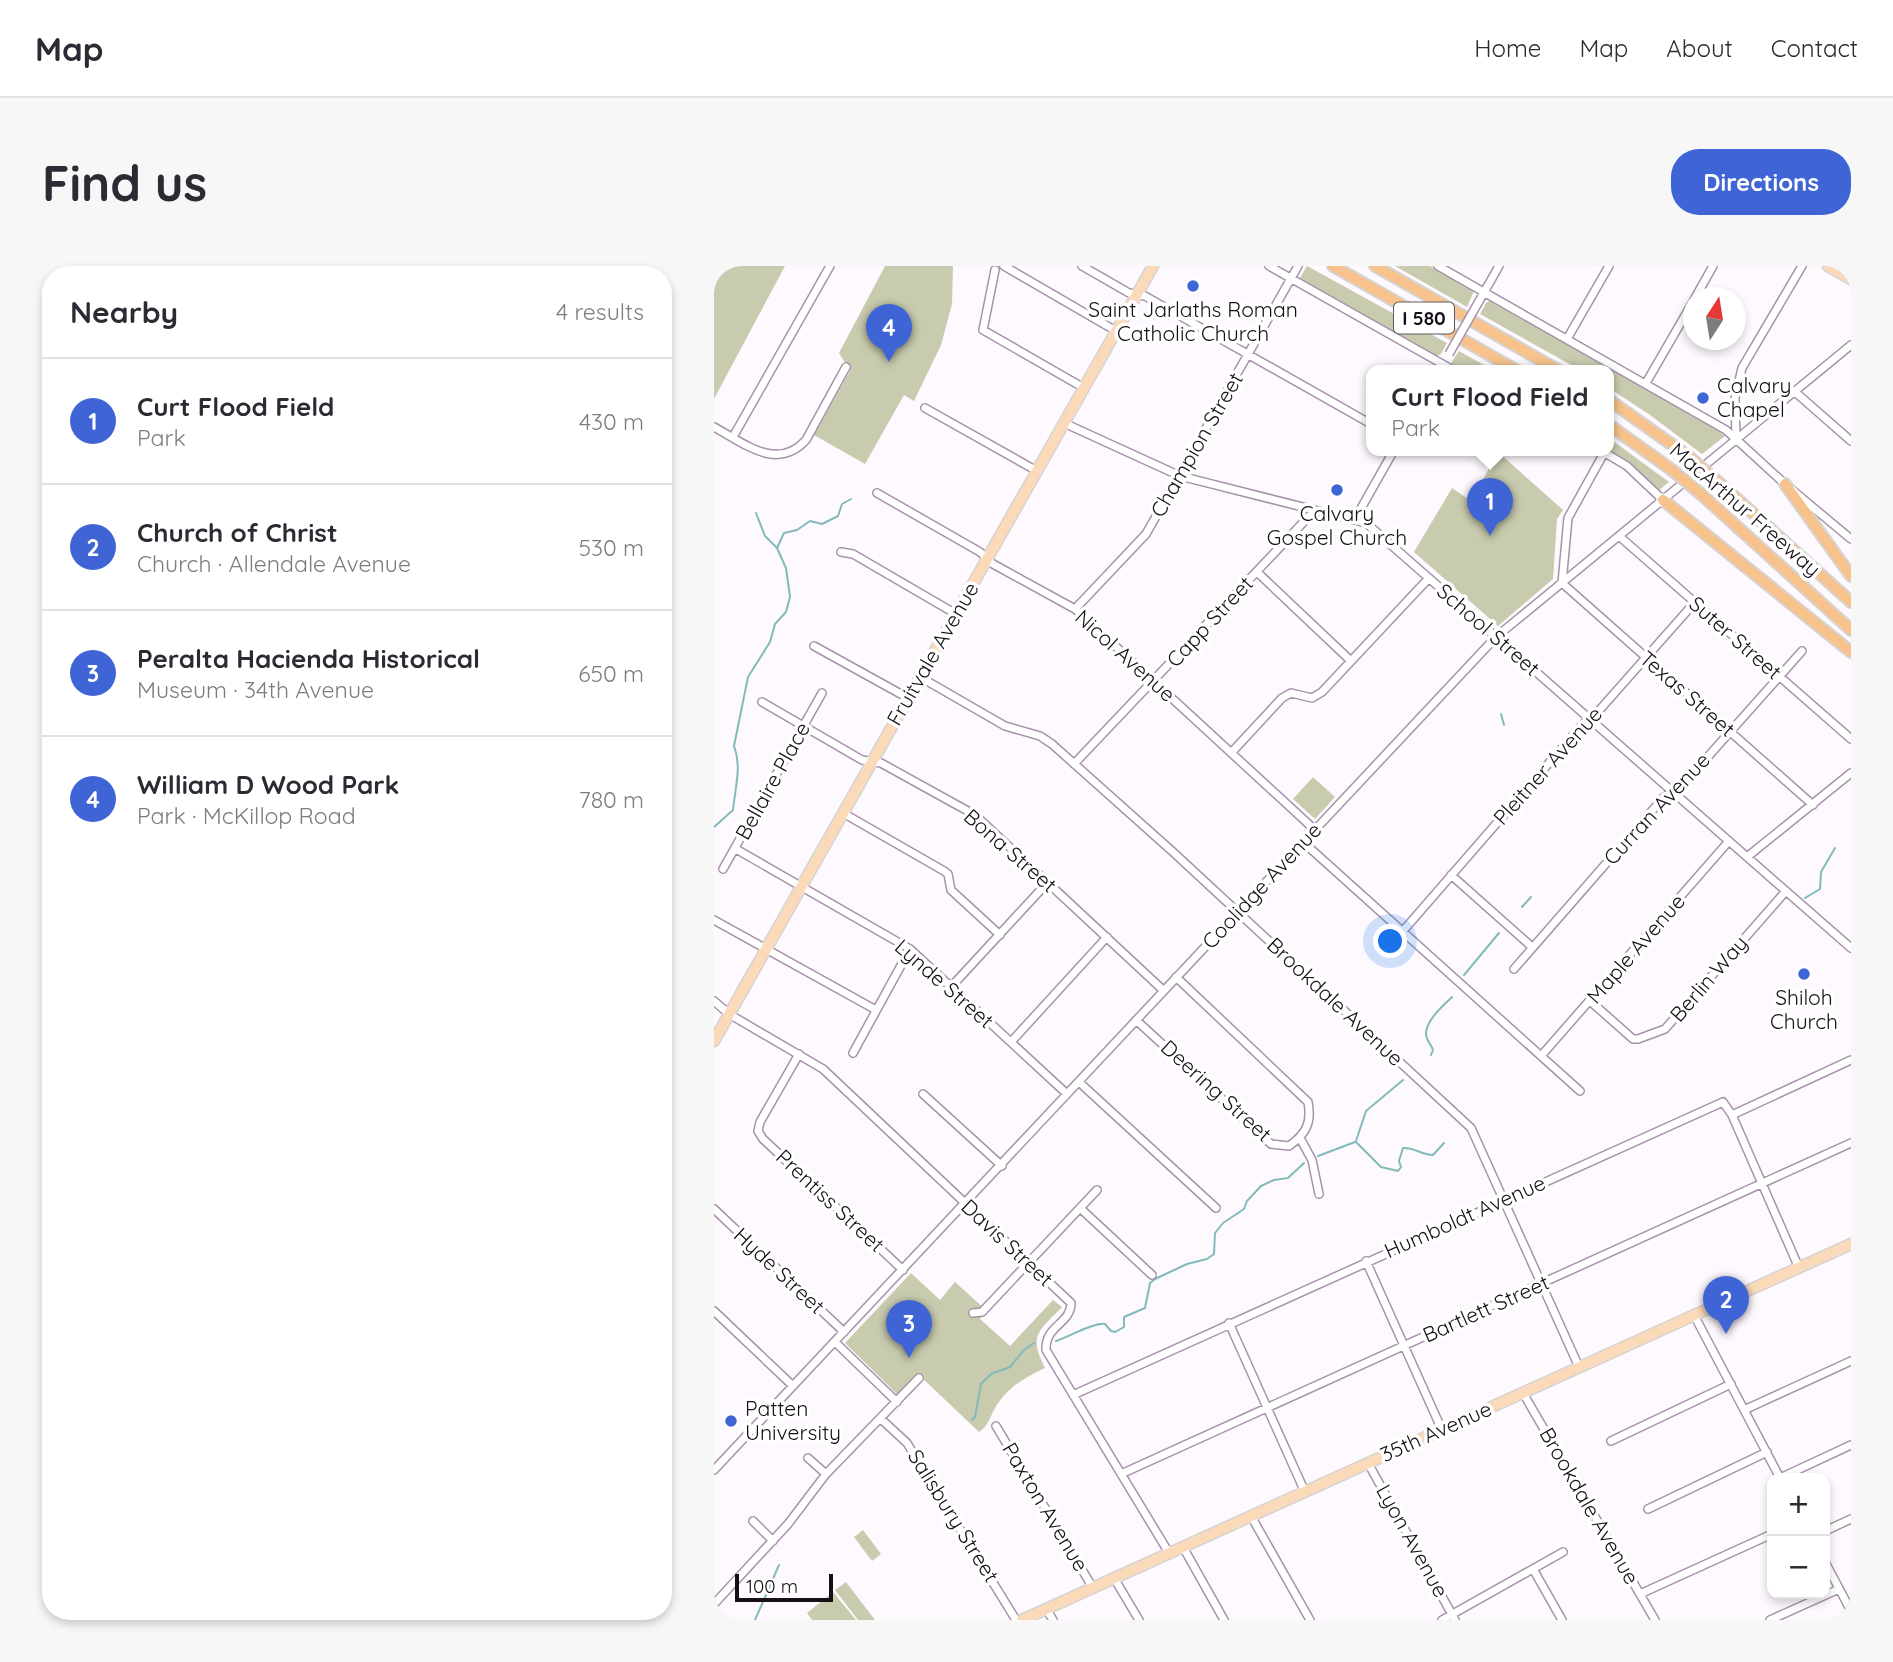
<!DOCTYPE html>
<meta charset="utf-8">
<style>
:root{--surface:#fff;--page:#f7f7f7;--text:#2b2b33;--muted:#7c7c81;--line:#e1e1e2;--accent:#3f64d6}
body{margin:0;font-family:Quicksand,sans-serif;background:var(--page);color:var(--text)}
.controls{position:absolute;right:21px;bottom:21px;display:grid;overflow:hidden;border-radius:14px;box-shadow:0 4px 10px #0003}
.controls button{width:63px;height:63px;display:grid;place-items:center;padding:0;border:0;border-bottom:2px solid var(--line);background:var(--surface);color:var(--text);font:35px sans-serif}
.compass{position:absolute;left:969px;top:21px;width:63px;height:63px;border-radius:50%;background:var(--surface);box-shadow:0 4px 10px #0003;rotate:12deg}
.scale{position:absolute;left:21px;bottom:18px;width:98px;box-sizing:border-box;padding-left:7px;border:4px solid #160f17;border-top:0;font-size:19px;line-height:24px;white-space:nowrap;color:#160f17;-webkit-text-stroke:5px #fff;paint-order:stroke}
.you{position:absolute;left:677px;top:676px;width:24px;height:24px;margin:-18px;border:5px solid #fff;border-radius:50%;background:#1a73e8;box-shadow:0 0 0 10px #1a73e833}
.badge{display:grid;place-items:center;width:46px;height:46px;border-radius:50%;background:var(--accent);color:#fff;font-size:23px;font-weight:700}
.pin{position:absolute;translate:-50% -58px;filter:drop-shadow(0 2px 4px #0008)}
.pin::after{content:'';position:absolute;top:37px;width:24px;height:21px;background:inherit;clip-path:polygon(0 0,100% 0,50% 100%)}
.popup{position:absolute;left:652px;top:99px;width:248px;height:91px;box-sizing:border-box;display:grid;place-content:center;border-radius:14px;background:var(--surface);filter:drop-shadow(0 2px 5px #0005);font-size:23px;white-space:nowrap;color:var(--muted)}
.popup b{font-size:26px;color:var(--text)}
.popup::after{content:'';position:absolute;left:50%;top:100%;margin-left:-14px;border:14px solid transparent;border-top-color:var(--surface)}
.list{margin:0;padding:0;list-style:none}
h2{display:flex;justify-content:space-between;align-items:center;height:91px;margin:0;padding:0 28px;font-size:30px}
h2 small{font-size:23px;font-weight:400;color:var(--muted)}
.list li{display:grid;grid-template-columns:46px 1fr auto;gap:21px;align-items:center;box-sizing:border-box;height:126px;padding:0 28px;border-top:2px solid var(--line)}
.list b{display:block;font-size:26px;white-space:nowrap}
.list p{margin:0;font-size:23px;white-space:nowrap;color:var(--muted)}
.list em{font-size:23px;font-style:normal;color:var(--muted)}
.map{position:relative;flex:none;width:1137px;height:1354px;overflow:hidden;border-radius:28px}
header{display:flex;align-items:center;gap:42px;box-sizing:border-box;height:98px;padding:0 35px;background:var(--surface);border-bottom:2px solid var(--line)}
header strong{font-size:33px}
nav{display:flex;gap:38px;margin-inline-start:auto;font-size:24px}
.intro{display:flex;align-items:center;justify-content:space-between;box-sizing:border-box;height:168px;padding:0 42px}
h1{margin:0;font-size:49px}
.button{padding:18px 32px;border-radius:28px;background:var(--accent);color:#fff;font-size:24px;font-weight:700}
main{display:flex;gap:42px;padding:0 42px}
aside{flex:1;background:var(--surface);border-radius:28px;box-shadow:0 4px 10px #0003}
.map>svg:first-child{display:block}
.green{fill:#c8cbae}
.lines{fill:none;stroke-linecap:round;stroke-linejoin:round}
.stream{stroke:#83babb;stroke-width:2}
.minor-casing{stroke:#a793a9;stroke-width:10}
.major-casing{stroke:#d5d4d5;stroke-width:13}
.highway-casing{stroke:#d5d4d5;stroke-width:14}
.minor{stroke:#fff;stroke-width:7}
.major{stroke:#fadab9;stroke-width:10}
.highway{stroke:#f7c28b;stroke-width:10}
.minor-bridge-casing{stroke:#a793a9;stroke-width:10;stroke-linecap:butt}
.highway-bridge-casing{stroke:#d5d4d5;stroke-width:14;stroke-linecap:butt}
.minor-bridge{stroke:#fff;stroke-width:7}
.highway-bridge{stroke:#f7c28b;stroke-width:10}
.poi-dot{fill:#3f64d6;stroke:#fff;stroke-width:2.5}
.labels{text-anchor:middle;stroke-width:7;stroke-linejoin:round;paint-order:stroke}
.shield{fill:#fff;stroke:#5c575d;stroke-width:2}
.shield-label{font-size:19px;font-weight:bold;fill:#160f17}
.poi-label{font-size:21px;fill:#160f17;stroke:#fff}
.street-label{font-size:21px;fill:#160f17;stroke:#fff}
</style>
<header>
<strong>Map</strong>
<nav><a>Home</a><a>Map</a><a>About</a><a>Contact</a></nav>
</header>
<div class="intro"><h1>Find us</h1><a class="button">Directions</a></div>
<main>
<aside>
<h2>Nearby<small>4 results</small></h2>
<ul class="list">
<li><span class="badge">1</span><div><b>Curt Flood Field</b><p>Park</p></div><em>430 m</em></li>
<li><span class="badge">2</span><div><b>Church of Christ</b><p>Church · Allendale Avenue</p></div><em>530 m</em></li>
<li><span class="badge">3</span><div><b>Peralta Hacienda Historical</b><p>Museum · 34th Avenue</p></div><em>650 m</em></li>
<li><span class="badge">4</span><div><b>William D Wood Park</b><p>Park · McKillop Road</p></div><em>780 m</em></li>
</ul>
</aside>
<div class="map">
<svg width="1137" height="1354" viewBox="0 0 1137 1354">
<rect width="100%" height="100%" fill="#fdf9fe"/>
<path class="green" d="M 7,0 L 71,0 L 0,133 L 0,19 Z
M 171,0 L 239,0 L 238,38 L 227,79 L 200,135 L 190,129 L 151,198 L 100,169 L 136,105 L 125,87 Z
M 593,0 L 733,77 L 727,88 L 723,90 L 586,12 Z
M 681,0 L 716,0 L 760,25 L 753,41 Z
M 776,34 L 1003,164 L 1011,170 L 988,188 L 936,149 L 895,122 L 895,104 L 866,104 L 766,48 L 772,37 Z
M 745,85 L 779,104 C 763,104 750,106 737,97 Z
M 895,172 L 955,216 L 944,225 L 915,197 L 895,184 Z
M 784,186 L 849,244 L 843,253 L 839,313 L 784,360 L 700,286 L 738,222 L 757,235 Z
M 599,511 L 621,531 L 601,553 L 579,533 Z
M 197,1007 L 226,1034 L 241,1016 L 273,1045 L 266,1053 L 296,1080 L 339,1034 L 348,1041 C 325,1065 314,1069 331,1102 C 310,1112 292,1122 280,1144 C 275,1153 274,1160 265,1166 L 204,1108 L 185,1130 L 131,1077 Z
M 149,1264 L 167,1288 L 158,1295 L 140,1271 Z
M 132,1316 L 161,1354 L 144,1354 L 121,1324 Z
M 119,1326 L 142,1354 L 98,1354 L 93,1347 Z"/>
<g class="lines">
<path class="stream" d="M 42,247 L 51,270 L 63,282
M 787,448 L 790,459
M 0,561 L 19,544 C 21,522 28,501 20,480 L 34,411 L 56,376 L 61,358 L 72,346 L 76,331 L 72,302 L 63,282 L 70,267 L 83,264 L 96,255 L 108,258 L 124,250 L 128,238 L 137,233
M 1091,632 L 1106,623 L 1107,606 L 1121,582
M 808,641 L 817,631
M 750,709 L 785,667
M 717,789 L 719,784 C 717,778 712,774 712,768 C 712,754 729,740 738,731
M 642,875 L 652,845 L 689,814
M 642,876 L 667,901 L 684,905 L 687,901 L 685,895 L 689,882 C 700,881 707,889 719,889 L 730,877
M 604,890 L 641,876
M 342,1075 C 354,1071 381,1056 391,1058 L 397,1065 L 401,1066 L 410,1061 L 410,1051 L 431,1042 L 436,1017 L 441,1013 L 473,998 L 493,993 L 500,988 L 501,967 L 509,957 L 530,943 L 533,935 L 547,920 L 560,914 L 574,912 L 590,897
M 258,1154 L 261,1151 L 267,1118 L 277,1108 L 296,1101 L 310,1084 L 320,1077
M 41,1354 L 65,1299"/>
<defs>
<path id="minor" d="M 290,0 L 402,65
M 368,0 L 415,27 L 431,30 L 657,158
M 555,0 L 739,104
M 724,0 L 1012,164 L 1071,218 L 1137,273
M 281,4 L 269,64 L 370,122
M 981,32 L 999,0
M 764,37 L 785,0
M 853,73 L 895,0
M 932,117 L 980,34
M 1080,125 L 1137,175
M 211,142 L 323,205
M 350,157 L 466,210 L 652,257 L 1137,682
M 0,161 C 30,177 63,206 92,174 L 132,101
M 19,171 L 116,0
M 1022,172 L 1021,132 L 1028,102 L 1088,0
M 886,184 L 913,200 L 949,234
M 788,186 L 790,184
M 890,187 L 854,252 L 848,317 L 1099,539
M 163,227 L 266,286 L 279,298 L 361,343 L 601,564
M 641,253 L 680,184
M 905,270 L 1137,473
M 127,286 L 139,288 L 242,348
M 543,306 L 637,395
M 361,343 L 432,268 L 584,0
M 100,380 L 194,432
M 206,411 L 291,460 L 326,470 L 338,478 L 459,586 L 757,862 L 865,1101
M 48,436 L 148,494 L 167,497 L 261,549 L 449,724
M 517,487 L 568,432 L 577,427 L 598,432 L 608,426 L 715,312
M 360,498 L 601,244
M 129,547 L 230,605 L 234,608 L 237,624 L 286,669
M 589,576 L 866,825
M 22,583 L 196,683 L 353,828
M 1033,591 L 1137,507
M 9,603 L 108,427
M 737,609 L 818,681
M 0,654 L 162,744
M 689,665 L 868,459 L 882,448 L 981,336
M 800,703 L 950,531 L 966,522 L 1088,385
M 237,721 L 333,617
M 0,735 L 15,748 L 109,803 L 357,1037 C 357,1058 331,1059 332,1084 L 455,1287
M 876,735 L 919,773 L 924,773 L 951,763 L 1072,625
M 422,754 L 557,878 L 575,880 C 592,868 598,857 594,836 L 462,711
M 297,776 L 393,671
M 139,787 L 196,683
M 85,788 L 46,856 L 44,865 L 49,873 L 189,1004
M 827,790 L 1015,575
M 365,816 L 502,942
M 209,828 L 288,900
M 1018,849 L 1085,1002
M 586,872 L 598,894 L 605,928
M 366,942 L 438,1009
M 0,943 L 130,1066
M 652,995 L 728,1164
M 0,1045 L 79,1120
M 259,1047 L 268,1046 L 383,924
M 980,1049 L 1066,1212
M 515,1057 L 591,1226
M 121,1076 L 183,1136
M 809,1127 L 941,1354
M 359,1129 L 1009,836 L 1018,849 L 1137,794
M 1030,1144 L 1137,1095
M 167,1153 L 193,1177 L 302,1354
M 282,1160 L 379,1322
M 897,1175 L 1017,1118
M 94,1192 L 112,1208
M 654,1197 L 741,1354
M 0,1204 L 782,371 L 1137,79
M 407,1208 L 1137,877
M 1066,1212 L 1137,1179
M 934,1243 L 1053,1186
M 537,1250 L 596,1354
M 39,1255 L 59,1275
M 1111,1265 L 1137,1253
M 469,1281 L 510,1354
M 1111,1296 L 1137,1345
M 819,1303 L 848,1354
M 400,1312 L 425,1354
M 926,1328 L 1058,1268
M 0,1338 L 74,1258 L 112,1208 L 205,1112
M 332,1343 L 339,1354
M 728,1354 L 849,1286
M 1056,1354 L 1125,1323"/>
<path id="major" d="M 1114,0 L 1137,13
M 0,775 L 439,0
M 308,1354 L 1137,978"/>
<path id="highway" d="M 619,0 L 802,104
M 661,0 L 844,104
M 895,134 L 974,190
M 895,159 L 958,204
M 1003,215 L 1137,336
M 1071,218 L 1137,310
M 987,228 L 1137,364
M 949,234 L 1137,386"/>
</defs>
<use href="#minor" class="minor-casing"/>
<use href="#major" class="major-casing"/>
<use href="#highway" class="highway-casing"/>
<use href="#minor" class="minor"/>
<use href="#major" class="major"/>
<use href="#highway" class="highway"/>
<defs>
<path id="minor-bridge" d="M 735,88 L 764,37"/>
<path id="highway-bridge" d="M 974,190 L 1003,215
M 958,204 L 987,228"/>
</defs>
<use href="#minor-bridge" class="minor-bridge-casing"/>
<use href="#highway-bridge" class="highway-bridge-casing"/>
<use href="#minor-bridge" class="minor-bridge"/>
<use href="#highway-bridge" class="highway-bridge"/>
</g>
<g class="poi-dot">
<circle cx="479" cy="20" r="7"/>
<circle cx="989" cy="132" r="7"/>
<circle cx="623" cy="224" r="7"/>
<circle cx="1090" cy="708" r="7"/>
<circle cx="17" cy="1155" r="7"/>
</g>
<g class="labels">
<rect class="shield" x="680" y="36.5" width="60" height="31" rx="5"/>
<g class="shield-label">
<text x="710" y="59">I 580</text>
</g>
<g class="poi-label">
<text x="479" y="51">Saint Jarlaths Roman<tspan x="479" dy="24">Catholic Church</tspan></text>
<text x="1003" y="127" text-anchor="start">Calvary<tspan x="1003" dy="24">Chapel</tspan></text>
<text x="623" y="255">Calvary<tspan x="623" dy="24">Gospel Church</tspan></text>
<text x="1090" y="739">Shiloh<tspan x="1090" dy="24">Church</tspan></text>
<text x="31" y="1150" text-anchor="start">Patten<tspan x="31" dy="24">University</tspan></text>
</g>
<g class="street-label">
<text transform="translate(483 179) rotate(-60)" y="7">Champion Street</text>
<text transform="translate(1031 244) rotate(41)" y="7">MacArthur Freeway</text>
<text transform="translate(496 356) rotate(-47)" y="7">Capp Street</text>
<text transform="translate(774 364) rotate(41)" y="7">School Street</text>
<text transform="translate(1021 372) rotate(41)" y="7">Suter Street</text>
<text transform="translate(219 388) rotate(-60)" y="7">Fruitvale Avenue</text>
<text transform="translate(411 390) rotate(42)" y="7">Nicol Avenue</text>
<text transform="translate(973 428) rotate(41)" y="7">Texas Street</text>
<text transform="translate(834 500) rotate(-48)" y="7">Pleitner Avenue</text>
<text transform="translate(59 515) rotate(-61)" y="7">Bellaire Place</text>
<text transform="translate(943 543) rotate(-47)" y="7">Curran Avenue</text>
<text transform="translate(296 585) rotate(41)" y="7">Bona Street</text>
<text transform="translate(548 620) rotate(-47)" y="7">Coolidge Avenue</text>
<text transform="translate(922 683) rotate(-49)" y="7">Maple Avenue</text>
<text transform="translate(995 713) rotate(-49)" y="7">Berlin Way</text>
<text transform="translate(230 718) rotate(41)" y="7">Lynde Street</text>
<text transform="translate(621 736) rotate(43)" y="7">Brookdale Avenue</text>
<text transform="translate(502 825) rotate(42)" y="7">Deering Street</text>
<text transform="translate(116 935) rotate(43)" y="7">Prentiss Street</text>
<text transform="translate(751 951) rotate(-24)" y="7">Humboldt Avenue</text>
<text transform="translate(293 977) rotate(43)" y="7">Davis Street</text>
<text transform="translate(65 1005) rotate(43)" y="7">Hyde Street</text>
<text transform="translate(772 1043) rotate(-24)" y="7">Bartlett Street</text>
<text transform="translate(722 1166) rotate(-24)" y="7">35th Avenue</text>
<text transform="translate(875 1240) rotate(60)" y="7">Brookdale Avenue</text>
<text transform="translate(331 1241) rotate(59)" y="7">Paxton Avenue</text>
<text transform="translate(239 1250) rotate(58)" y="7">Salisbury Street</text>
<text transform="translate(698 1275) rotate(61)" y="7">Lyon Avenue</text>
</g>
</g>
</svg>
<div class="controls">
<button>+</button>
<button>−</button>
</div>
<svg class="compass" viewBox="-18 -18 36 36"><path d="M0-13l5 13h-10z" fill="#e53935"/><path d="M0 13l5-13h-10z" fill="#7c7c81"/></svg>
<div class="scale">100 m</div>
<div class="you"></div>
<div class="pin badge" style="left:776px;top:270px">1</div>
<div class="popup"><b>Curt Flood Field</b>Park</div>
<div class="pin badge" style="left:1012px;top:1068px">2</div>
<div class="pin badge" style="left:195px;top:1092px">3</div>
<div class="pin badge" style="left:175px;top:96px">4</div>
</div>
</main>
